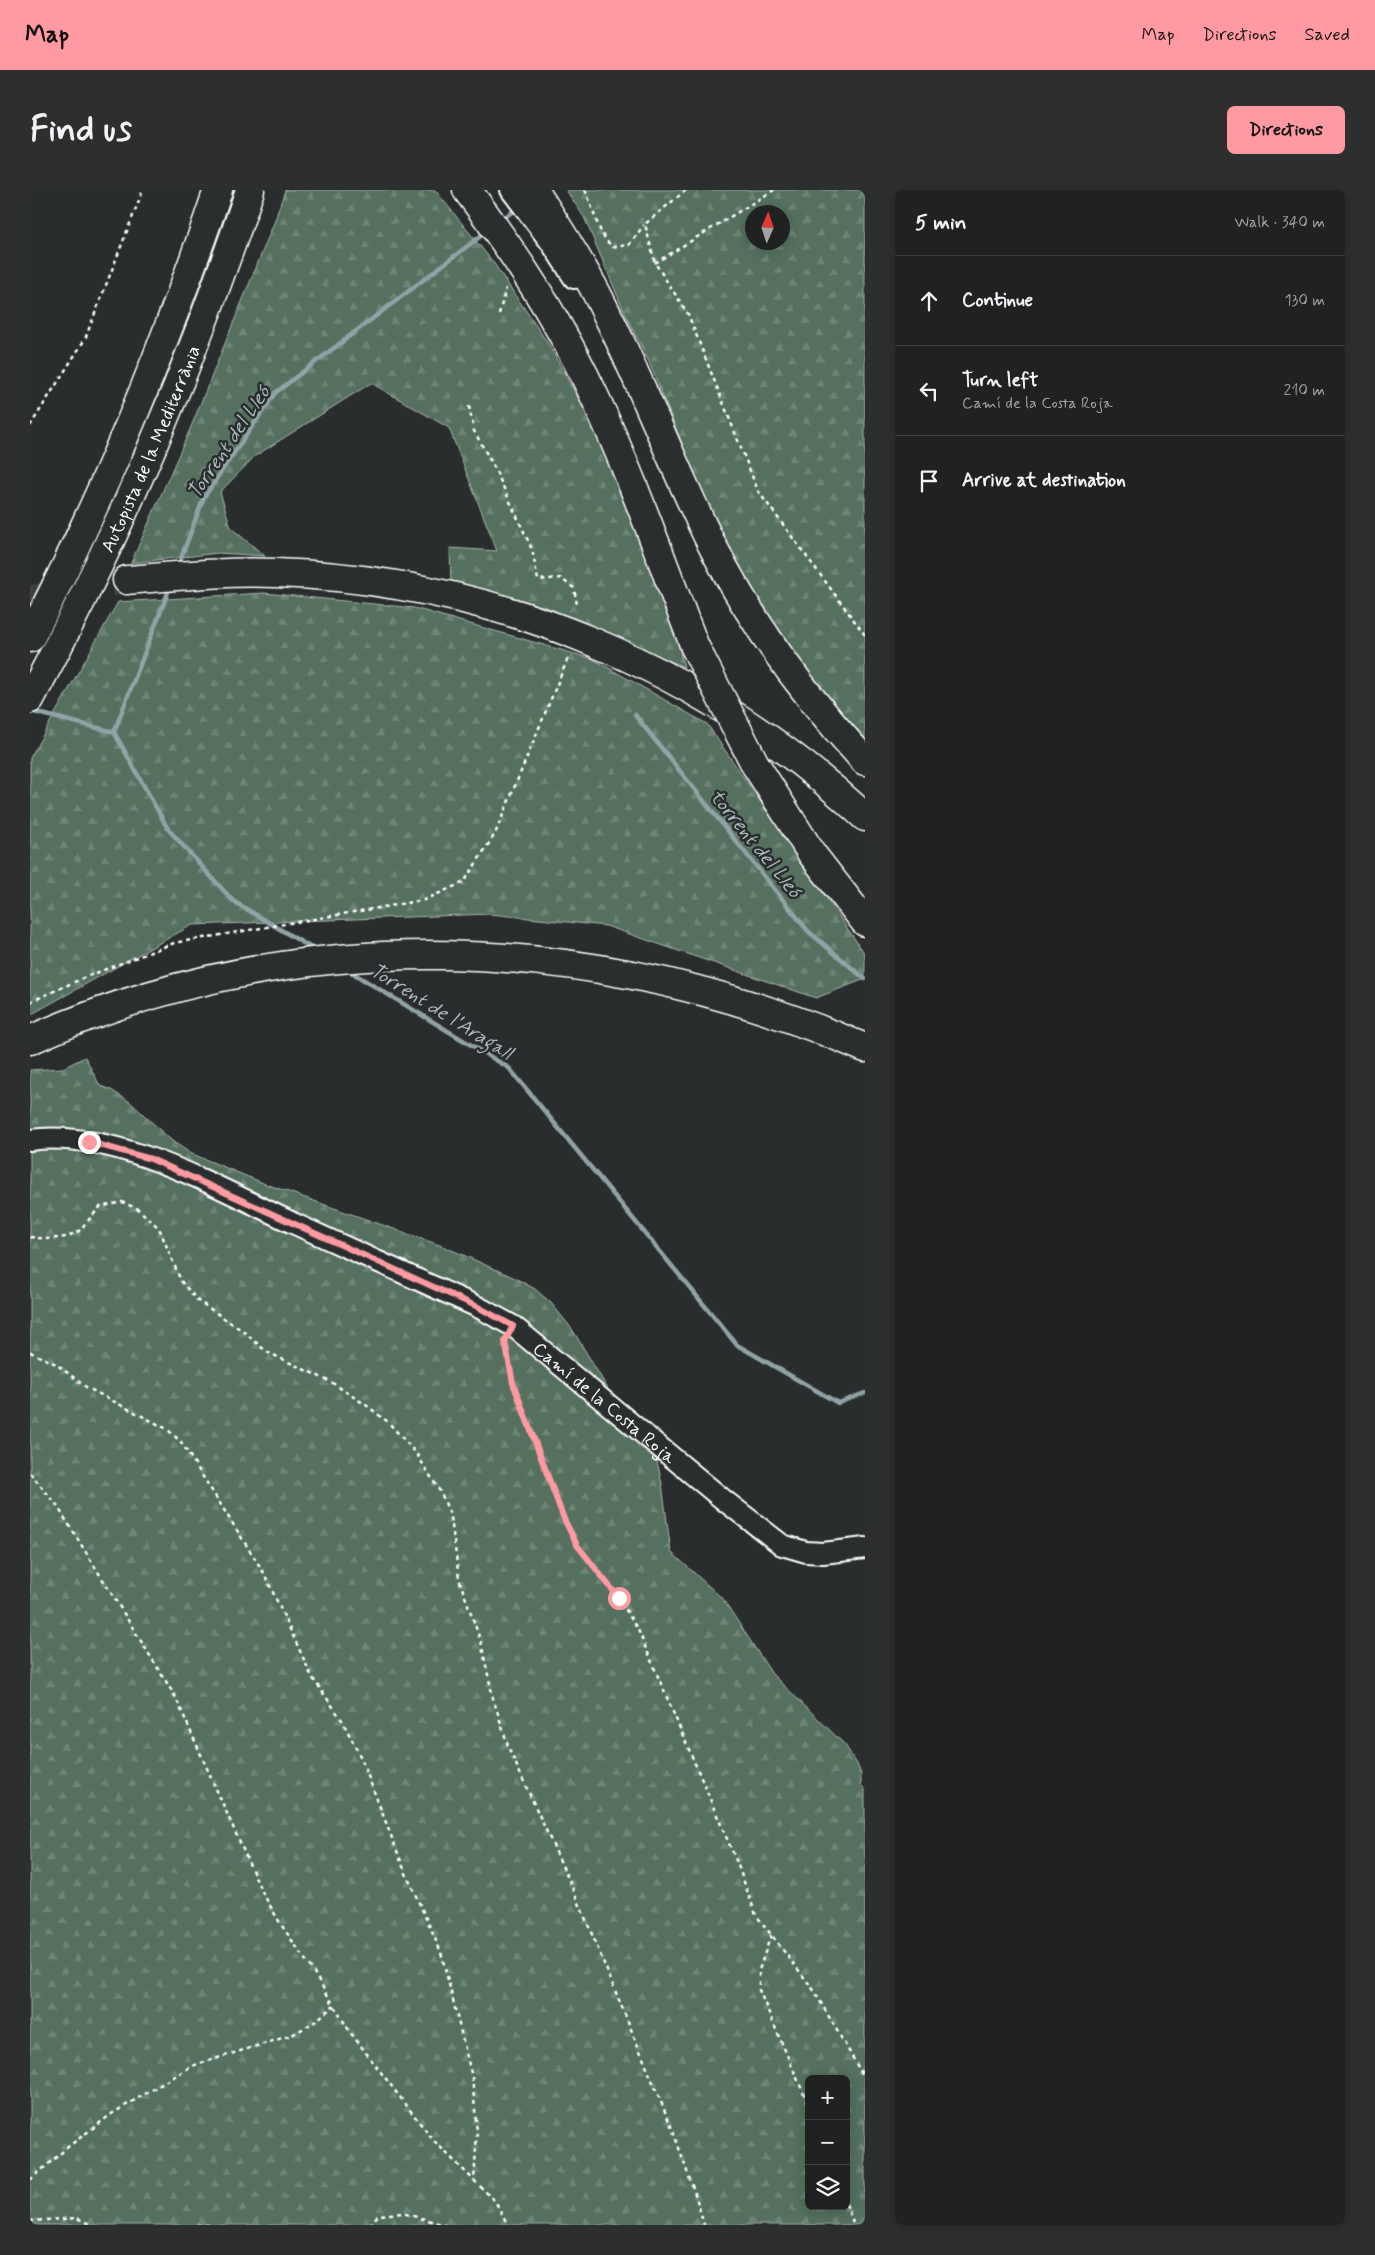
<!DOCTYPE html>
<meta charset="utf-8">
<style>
:root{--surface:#202222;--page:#2d2f2f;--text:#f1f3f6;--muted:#a2a4a5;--line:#3d3f40;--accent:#ff9aa2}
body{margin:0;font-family:Mynerve,sans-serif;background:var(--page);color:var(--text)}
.controls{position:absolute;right:15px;bottom:15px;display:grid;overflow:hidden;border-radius:8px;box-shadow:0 2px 12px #0003}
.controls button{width:45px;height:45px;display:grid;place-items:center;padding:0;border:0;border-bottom:1px solid var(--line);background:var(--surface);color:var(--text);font:25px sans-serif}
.compass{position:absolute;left:715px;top:15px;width:45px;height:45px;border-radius:50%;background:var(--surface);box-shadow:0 2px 12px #0003;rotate:3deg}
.stop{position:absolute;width:15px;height:15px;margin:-11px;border:4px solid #ff9aa2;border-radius:50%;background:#fff}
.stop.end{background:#ff9aa2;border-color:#fff;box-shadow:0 1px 5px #0008}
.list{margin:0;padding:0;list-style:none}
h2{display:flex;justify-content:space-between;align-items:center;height:65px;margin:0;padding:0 20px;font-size:21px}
h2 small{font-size:16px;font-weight:400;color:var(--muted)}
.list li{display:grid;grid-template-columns:32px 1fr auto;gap:15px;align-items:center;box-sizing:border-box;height:90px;padding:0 20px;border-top:1px solid var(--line)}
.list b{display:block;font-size:19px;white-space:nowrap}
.list p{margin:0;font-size:16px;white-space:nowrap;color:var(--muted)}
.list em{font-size:16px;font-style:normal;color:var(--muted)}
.icon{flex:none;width:28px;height:28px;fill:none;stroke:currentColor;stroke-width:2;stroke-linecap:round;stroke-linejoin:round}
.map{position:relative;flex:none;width:835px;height:2035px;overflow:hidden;border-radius:8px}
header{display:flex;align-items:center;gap:30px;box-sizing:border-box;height:70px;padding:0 25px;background:var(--accent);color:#111}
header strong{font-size:24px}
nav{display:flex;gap:28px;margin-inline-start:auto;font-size:18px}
.intro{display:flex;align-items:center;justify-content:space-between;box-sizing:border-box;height:120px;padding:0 30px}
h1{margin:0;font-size:35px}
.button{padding:12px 22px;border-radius:8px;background:var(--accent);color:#111;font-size:18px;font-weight:700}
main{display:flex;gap:30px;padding:0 30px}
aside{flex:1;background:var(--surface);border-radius:8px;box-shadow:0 2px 12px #0003}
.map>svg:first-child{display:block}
.forest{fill:url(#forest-firs);stroke:#aab8af;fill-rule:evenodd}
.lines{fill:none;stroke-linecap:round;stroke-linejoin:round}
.stream{stroke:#91a3a7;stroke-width:4.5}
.highway-tunnel{stroke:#3f4243;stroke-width:28;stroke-dasharray:28 14;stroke-linecap:butt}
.minor-casing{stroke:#fff;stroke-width:24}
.highway-casing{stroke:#fff;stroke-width:31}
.path{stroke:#fff;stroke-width:2.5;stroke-dasharray:4 4;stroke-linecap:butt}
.minor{stroke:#2a2d2e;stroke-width:20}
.highway{stroke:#2a2d2e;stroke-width:28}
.highway-bridge-casing{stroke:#fff;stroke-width:31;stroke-linecap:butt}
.highway-bridge{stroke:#2a2d2e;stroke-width:28}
.route{stroke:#ff9aa2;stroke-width:6}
.labels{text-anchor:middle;stroke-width:5;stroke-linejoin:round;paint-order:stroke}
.street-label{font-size:19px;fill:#fff;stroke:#2a2d2e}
.water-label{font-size:20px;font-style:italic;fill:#adbabd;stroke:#2a2d2e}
</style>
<header>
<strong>Map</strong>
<nav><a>Map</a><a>Directions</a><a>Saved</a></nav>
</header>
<div class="intro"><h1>Find us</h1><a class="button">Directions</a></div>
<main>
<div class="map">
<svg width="835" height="2035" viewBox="0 0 835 2035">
<defs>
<pattern id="forest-firs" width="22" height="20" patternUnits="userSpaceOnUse" patternTransform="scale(1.25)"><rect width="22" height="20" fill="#54705f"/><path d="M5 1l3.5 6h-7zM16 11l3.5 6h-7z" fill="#6e8577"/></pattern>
</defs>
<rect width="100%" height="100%" fill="#2a2d2e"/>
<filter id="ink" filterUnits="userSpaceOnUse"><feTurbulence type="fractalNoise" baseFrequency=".02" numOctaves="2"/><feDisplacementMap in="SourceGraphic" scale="10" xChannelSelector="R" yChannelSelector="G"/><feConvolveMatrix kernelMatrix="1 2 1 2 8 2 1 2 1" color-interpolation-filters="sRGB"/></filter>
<g filter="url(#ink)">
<path class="forest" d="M 255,0 L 405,0 L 463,72 L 519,155 L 575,258 L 640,422 L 654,477 L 516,417 L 421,394 L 420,358 L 467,361 L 419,238 L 341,193 L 225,266 L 190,302 L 201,338 L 235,366 L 188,363 L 101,373 L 161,237 L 244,33 Z
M 536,0 L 835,0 L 835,548 L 796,506 L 762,462 L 721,401 L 683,330 L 619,172 L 597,128 L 554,27 ZM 722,22 L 752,22 L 752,52 L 722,52 Z
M 234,403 L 384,418 L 563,469 L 677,534 L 835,764 L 835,789 L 786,808 L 576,736 L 460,724 L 162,735 L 0,825 L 0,568 L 88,412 Z
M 55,867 L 70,896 L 81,900 L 100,912 L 142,951 L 160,963 L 233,993 L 415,1057 L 485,1088 L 505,1099 L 521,1113 L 542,1139 L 578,1199 L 601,1224 L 625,1262 L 632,1294 L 641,1362 L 693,1409 L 742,1484 L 815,1555 L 827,1574 L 831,1584 L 831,1595 L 835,1599 L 835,2035 L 0,2035 L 0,880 L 33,878 ZM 779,1889 L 816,1889 L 816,2016 L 779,2016 Z"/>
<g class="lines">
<path class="stream" d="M 470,31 L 487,18
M 148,376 L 174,307 L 245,203 L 456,42
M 0,521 L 84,542 L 138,639 L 203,711 L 288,762
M 605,525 L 778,741 L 835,789
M 84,542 L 140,397
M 316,779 L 479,878 L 707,1155 L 808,1213 L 835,1203"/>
<path class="highway-tunnel" d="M 0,410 L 69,394 L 97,390"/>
<defs>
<g id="minor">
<path d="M 481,0 L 522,54 L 544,88"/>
<path id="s1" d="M 0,950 C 85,938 190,999 265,1034 C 326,1062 387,1089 448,1117 L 483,1136 L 695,1311 L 752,1355 L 776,1362 L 793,1363 L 835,1358"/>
</g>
<g id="highway">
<path d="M 437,0 C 485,63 529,131 563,203 C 602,286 632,372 665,457"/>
<path d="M 504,0 C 527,36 551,72 570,110 C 611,190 642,275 682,355 C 722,434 775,506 835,571"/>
<path d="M 97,390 C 147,386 196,381 246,383 C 465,390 675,478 835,627"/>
<path d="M 0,448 C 75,303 136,154 188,0"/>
<path id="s2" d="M 0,509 C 89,346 161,176 220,0"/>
<path d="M 725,574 L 782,664 L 835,732"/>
<path d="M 0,850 C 271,729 566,742 835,858"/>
</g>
</defs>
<use href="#minor" class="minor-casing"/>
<use href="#highway" class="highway-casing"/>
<path class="path" d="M 555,0 C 564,18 567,45 583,57 L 599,55 L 614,35
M 656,0 L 615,34 L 625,73 L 658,124 L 728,301 L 835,445
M 625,73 L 744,0
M 469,124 L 476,98
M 439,216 L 444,241 L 464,277 L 502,359 L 508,390 L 530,388 L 544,398 L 547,415
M 0,236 L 55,149 L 113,0
M 0,812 L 53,788 L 144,753 L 394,710 L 434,692 L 465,644 L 538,468
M 0,1047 L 18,1049 L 36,1047 L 49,1041 L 70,1017 L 92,1012 L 108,1019 L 129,1038 L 151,1091 L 167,1110 L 213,1141 L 237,1162 L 301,1192 L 336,1215 L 358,1232 L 386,1263 L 411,1303 L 421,1327 L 429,1389 L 451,1452 L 463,1508 L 479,1559 L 547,1708 L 643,1941 L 666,2007 L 674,2035
M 475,1153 L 483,1193 L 534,1329 L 547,1355 L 589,1408 L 609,1442 L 706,1670 L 726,1725 L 783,1799 L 835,1889
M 0,1162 L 26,1174 L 56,1197 L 137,1239 L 151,1252 L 234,1383 L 282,1487 L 312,1530 L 331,1568 L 374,1679 L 411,1762 L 442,1887 L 447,1942 L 444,1991
M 0,1283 L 26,1314 L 145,1506 L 230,1698 L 250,1733 L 283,1781 L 320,1842 L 403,1950 L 465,2011 L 478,2035
M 741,1745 L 729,1780 L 729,1800 L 779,1916
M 0,1990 L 39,1956 L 83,1923 L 162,1876 L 262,1845 L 286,1831 L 304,1815
M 816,2014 L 824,2035
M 0,2031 L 47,2028 L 62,2035
M 167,2035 L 183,2035
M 340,2035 L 348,2025 L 373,2023 L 415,2035"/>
<use href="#minor" class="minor"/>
<use href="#highway" class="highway"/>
<defs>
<path id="highway-bridge" d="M 665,457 L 725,574"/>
</defs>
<use href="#highway-bridge" class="highway-bridge-casing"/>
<use href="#highway-bridge" class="highway-bridge"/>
</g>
</g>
<g class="lines" filter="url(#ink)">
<path class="route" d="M 59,952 L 121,969 L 448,1117 L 483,1136 L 475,1151 L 483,1193 L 534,1329 L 547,1355 L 589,1408"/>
</g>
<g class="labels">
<g class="street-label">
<text dy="7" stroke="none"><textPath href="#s2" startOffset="278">Autopista de la Mediterrània</textPath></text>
<text dy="7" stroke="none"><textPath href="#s1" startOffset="642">Camí de la Costa Roja</textPath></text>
</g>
<g class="water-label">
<text transform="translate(198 252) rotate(-56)" y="7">Torrent del Lleó</text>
<text transform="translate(726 653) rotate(51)" y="7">torrent del Lleó</text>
<text transform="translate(412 821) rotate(32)" y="7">Torrent de l'Aragall</text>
</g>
</g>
</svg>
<div class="controls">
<button>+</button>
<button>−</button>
<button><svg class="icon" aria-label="layers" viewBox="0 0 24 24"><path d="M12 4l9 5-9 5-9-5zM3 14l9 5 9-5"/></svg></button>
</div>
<svg class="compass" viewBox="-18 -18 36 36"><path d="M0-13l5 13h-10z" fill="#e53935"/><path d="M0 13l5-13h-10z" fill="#a2a4a5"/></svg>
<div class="stop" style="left:589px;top:1408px"></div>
<div class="stop end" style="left:59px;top:952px"></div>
</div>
<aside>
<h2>5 min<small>Walk · 340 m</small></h2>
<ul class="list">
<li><svg class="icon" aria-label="ahead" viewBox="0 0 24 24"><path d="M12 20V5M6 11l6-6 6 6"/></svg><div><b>Continue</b></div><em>130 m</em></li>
<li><svg class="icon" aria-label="left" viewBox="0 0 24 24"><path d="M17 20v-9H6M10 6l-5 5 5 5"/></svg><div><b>Turn left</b><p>Camí de la Costa Roja</p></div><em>210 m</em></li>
<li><svg class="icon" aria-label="arrive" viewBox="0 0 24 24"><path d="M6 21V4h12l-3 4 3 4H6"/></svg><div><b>Arrive at destination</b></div></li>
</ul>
</aside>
</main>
